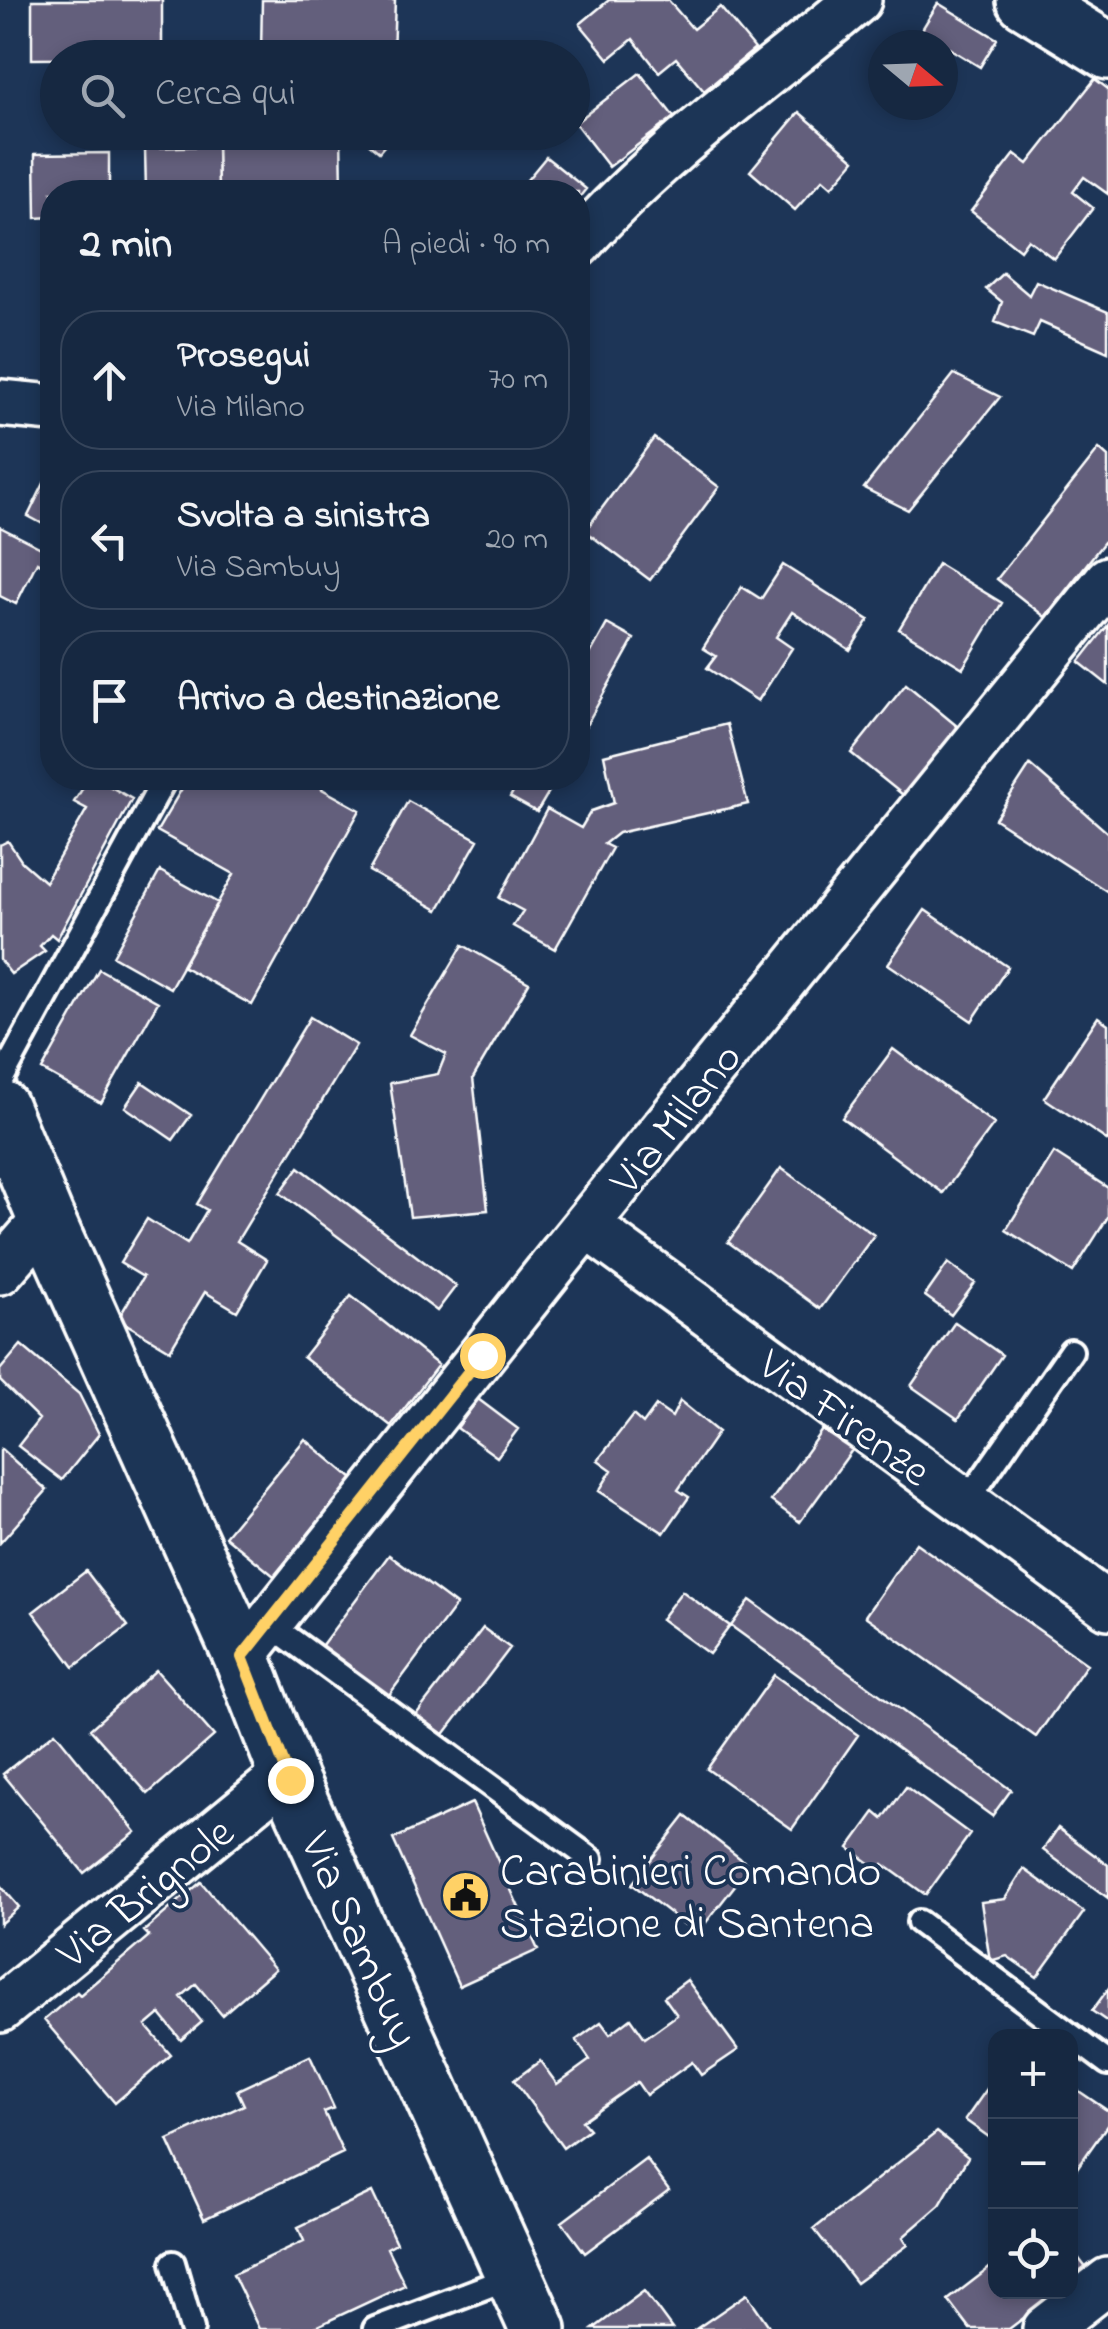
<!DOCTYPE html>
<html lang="it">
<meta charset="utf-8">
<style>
:root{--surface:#162841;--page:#23344c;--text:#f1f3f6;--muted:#9ea6b1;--line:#35445a}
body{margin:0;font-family:"Indie Flower",sans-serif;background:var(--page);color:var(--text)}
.controls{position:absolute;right:30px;bottom:30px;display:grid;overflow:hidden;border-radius:20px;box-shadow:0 5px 15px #0003}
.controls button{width:90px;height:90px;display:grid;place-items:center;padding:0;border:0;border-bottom:2px solid var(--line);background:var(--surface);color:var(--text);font:50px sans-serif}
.compass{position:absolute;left:868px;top:30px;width:90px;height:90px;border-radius:50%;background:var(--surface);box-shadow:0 5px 15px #0003;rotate:109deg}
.stop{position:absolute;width:30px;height:30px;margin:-22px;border:8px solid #ffd166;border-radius:50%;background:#fff}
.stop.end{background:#ffd166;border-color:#fff;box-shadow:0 2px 10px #0008}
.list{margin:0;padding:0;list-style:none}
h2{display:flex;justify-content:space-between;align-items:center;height:130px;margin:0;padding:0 40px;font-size:42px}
h2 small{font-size:32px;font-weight:400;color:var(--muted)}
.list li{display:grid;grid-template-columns:65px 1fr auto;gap:30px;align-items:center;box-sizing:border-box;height:140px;margin:0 20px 20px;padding:0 20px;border:2px solid var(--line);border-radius:40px}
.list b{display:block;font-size:38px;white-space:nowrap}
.list p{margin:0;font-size:32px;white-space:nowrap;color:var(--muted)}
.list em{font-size:32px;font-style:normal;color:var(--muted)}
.icon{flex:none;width:55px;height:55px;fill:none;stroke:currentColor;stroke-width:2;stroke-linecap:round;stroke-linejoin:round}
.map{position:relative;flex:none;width:1108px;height:2329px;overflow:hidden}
.search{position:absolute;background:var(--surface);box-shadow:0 5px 15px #0003;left:40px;top:40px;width:550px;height:110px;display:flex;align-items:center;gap:25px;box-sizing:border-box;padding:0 35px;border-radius:55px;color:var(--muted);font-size:38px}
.panel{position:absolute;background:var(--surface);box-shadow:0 5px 15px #0003;left:40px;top:180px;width:550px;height:610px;border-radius:40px}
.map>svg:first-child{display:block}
.building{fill:#635e7b;stroke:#fff;stroke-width:2.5}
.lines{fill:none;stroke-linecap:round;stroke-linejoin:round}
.service-casing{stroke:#fff;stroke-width:30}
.minor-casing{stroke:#fff;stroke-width:52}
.tertiary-casing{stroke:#fff;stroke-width:62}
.service{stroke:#1d3557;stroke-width:22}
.minor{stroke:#1d3557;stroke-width:45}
.tertiary{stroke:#1d3557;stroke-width:55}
.route{stroke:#ffd166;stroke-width:12}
.labels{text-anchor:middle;stroke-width:8;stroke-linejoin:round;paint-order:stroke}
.street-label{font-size:45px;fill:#fff;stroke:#1d3557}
.poi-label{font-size:45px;fill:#fff;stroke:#1d3557;text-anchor:start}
</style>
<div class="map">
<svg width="1108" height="2329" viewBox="0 0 1108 2329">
<rect width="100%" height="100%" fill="#1d3557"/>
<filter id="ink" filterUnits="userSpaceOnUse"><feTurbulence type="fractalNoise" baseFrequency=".01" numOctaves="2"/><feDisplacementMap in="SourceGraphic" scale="20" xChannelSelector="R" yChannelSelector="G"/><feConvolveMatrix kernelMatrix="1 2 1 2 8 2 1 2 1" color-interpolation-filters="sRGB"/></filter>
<g filter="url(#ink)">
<path class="building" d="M 32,0 L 162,0 L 162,58 L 32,59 Z
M 262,0 L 395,0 L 393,55 L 261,52 Z
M 609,0 L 668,0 L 693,29 L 720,7 L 755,49 L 704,91 L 676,58 L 659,72 L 633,39 L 609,59 L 580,24 Z
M 938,3 L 997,39 L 980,67 L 921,31 Z
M 509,47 L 521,58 L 499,58 Z
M 640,73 L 674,117 L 609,167 L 575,123 Z
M 1095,79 L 1108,89 L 1108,194 L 1084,177 L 1073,192 L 1093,208 L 1054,259 L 1028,239 L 1020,250 L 971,211 L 1015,154 L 1028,164 Z
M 799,112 L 855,160 L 832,187 L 823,179 L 795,210 L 750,171 Z
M 217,132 L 341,132 L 342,192 L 218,192 Z
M 355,132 L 396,132 L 379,152 Z
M 467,132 L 494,132 L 481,146 Z
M 217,146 L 218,192 L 146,192 L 145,148 Z
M 109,153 L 109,192 L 52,192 L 52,217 L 36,218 L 35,154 Z
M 546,157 L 586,189 L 578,199 L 578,192 L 517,192 Z
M 1003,273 L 1029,295 L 1036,281 L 1108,312 L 1108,352 L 1040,322 L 1033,337 L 995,322 L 1002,302 L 986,289 Z
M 954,374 L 1000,397 L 908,510 L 864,488 Z
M 654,438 L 719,487 L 650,580 L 585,531 Z
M 1099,449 L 1108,457 L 1108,537 L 1045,617 L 997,579 Z
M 52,467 L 52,529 L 28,516 Z
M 0,527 L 47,551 L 52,539 L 52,570 L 37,562 L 16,604 L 0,596 Z
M 938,564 L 1002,603 L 963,668 L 899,629 Z
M 783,565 L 869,620 L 850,650 L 792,612 L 776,637 L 792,648 L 758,701 L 707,668 L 716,656 L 703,648 L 742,587 L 761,599 Z
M 607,624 L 634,639 L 578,740 L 578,676 Z
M 1108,625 L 1108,685 L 1079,662 Z
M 906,684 L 963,731 L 908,799 L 851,753 Z
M 727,724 L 748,804 L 618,833 L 604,844 L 612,848 L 555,949 L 513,926 L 523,911 L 499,898 L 547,809 L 581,828 L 591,811 L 614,803 L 604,755 Z
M 1030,765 L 1108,833 L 1108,892 L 995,819 Z
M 89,778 L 95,778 L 132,799 L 57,939 L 51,934 L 40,946 L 45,951 L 11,974 L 0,960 L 0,845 L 8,841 L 22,862 L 45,882 L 87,809 L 74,802 Z
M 188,778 L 328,778 L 322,789 L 360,810 L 252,1005 L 182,966 L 234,874 L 157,831 Z
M 521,778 L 557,778 L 537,812 L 510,797 Z
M 408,801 L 478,840 L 438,910 L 369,871 Z
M 160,871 L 218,903 L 170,988 L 113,956 Z
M 925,910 L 1008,967 L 972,1021 L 888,964 Z
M 463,945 L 529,983 L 473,1078 L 488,1210 L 410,1217 L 390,1083 L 438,1074 L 446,1054 L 410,1035 Z
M 99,969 L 158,1002 L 101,1103 L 42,1070 Z
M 310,1017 L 356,1045 L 237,1241 L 267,1260 L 237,1311 L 205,1292 L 170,1350 L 118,1319 L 143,1277 L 120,1263 L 147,1219 L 187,1244 L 207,1210 L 197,1204 Z
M 1098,1017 L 1108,1024 L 1108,1141 L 1044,1098 Z
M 893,1049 L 994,1124 L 943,1193 L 842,1118 Z
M 142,1082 L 191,1115 L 173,1140 L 125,1107 Z
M 1054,1153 L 1108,1188 L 1108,1217 L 1073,1272 L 1006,1230 Z
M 299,1167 L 456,1286 L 437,1311 L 280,1193 Z
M 781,1168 L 874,1235 L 820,1309 L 728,1242 Z
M 948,1263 L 975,1283 L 951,1315 L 925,1296 Z
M 351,1296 L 438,1365 L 391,1426 L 303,1357 Z
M 955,1322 L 1002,1355 L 958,1419 L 911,1386 Z
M 21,1345 L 79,1394 L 99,1434 L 62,1480 L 18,1446 L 39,1419 L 0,1381 L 0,1370 Z
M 478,1399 L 518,1429 L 497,1457 L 457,1428 Z
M 680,1401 L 718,1432 L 678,1490 L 689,1497 L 664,1533 L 599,1491 L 612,1470 L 598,1460 L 633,1415 L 643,1424 L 656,1406 L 672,1417 Z
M 822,1430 L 852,1450 L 800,1522 L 771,1501 Z
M 305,1439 L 353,1479 L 274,1576 L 225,1536 Z
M 1,1449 L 47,1490 L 0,1543 L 0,1451 Z
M 916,1543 L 1087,1664 L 1036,1737 L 865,1616 Z
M 389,1555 L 456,1605 L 383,1703 L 316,1653 Z
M 86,1571 L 128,1626 L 74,1667 L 33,1612 Z
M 682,1591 L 730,1626 L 709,1654 L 661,1619 Z
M 750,1600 L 1011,1790 L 992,1816 L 731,1626 Z
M 483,1628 L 510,1648 L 442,1737 L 415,1716 Z
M 156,1670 L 214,1736 L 148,1794 L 90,1729 Z
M 774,1675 L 858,1735 L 792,1829 L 707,1769 Z
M 55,1732 L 136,1832 L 84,1873 L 3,1774 Z
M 906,1787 L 970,1834 L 926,1895 L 883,1864 L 879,1870 L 849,1848 L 875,1812 L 883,1819 Z
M 472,1803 L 538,1950 L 459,1986 L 393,1839 Z
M 685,1816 L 750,1866 L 697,1934 L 632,1884 Z
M 1058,1828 L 1108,1865 L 1108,1898 L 1043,1850 Z
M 1024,1869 L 1084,1912 L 1037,1977 L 1007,1956 L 990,1961 L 981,1902 L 1005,1899 Z
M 201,1882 L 275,1969 L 222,2015 L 196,1984 L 181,1997 L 202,2022 L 181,2040 L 160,2014 L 146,2026 L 171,2055 L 115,2103 L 44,2020 L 77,1992 L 80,1995 L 149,1936 L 144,1931 Z
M 0,1885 L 19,1907 L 0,1924 Z
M 687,1980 L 738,2050 L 701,2075 L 692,2062 L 646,2095 L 637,2082 L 582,2121 L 589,2129 L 563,2148 L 514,2080 L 540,2061 L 557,2084 L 590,2060 L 576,2040 L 601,2022 L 610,2034 L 631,2018 L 645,2038 L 677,2015 L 664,1997 Z
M 1108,1989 L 1108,2022 L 1092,2011 Z
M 310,2056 L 334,2108 L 324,2112 L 343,2153 L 204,2219 L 168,2140 L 244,2105 L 237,2090 Z
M 996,2076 L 996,2142 L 965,2120 Z
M 1070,2085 L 1108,2111 L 1108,2124 L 1070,2178 Z
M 937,2132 L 968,2157 L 940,2205 L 903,2237 L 908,2245 L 856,2283 L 814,2229 Z
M 646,2159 L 669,2190 L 585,2253 L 562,2222 Z
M 372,2192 L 396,2243 L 387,2248 L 405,2285 L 311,2329 L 259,2329 L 233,2274 L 304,2241 L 298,2227 Z
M 1070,2247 L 1087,2269 L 1070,2282 Z
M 996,2263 L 996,2292 L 1058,2292 L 1009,2329 L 970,2329 L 948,2300 Z
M 644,2291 L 672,2329 L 593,2329 Z
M 747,2294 L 771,2329 L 696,2329 Z"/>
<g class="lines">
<defs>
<path id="service" d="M 0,1082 L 165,778
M 965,1504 L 1071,1351
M 268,1623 L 591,1859
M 919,1922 L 1108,2063
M 173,2263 L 192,2329
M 375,2329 L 514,2276"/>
<path id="minor" d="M 578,244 C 660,151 763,80 858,0
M 0,403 L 52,408
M 586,1225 L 1108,1606
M 0,1271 L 46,1219
M 242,1657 L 560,1257 L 1108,580
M 0,2009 L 288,1773
M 1046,2329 L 1108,2281"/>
<path id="tertiary" d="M 1025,0 L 1108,51
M 0,1108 L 46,1219 L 242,1657 L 290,1780 L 538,2329"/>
</defs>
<use href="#service" class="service-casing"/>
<use href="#minor" class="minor-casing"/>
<use href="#tertiary" class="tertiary-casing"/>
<use href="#service" class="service"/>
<use href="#minor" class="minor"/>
<use href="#tertiary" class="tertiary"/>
</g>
</g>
<g class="lines" filter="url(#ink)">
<path class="route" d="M 290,1780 L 242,1657 L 482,1355"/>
</g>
<defs>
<symbol id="civic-disc" viewBox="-11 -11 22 22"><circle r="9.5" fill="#ffd166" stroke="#1d3557"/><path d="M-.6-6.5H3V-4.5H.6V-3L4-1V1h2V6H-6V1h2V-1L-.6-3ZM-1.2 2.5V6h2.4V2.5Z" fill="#111"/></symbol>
</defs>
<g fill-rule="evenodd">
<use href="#civic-disc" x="438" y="1868" width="55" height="55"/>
</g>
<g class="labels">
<g class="street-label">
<text transform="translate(674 1117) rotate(-51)" y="16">Via Milano</text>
<text transform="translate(846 1416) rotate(36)" y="16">Via Firenze</text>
<text transform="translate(144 1891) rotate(-39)" y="16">Via Brignole</text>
<text transform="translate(362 1939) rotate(66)" y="16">Via Sambuy</text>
</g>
<g class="poi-label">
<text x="500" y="1885">Carabinieri Comando<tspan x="500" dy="52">Stazione di Santena</tspan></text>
</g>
</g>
</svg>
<div class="controls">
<button>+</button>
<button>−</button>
<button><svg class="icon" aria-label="locate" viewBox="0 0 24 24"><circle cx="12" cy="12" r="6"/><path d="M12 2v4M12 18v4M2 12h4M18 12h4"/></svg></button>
</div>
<svg class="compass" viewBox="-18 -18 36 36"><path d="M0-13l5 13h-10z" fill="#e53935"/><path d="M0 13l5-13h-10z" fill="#9ea6b1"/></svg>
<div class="stop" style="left:482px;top:1355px"></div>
<div class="stop end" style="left:290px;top:1780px"></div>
<div class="search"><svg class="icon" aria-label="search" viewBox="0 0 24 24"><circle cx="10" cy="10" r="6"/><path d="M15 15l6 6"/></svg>Cerca qui</div>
<section class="panel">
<h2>2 min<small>A piedi · 90 m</small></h2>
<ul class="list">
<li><svg class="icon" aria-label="ahead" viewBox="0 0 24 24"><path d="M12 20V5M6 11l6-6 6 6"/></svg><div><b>Prosegui</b><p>Via Milano</p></div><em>70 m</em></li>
<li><svg class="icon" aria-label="left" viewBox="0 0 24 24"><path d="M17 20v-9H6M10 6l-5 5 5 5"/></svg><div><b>Svolta a sinistra</b><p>Via Sambuy</p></div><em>20 m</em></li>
<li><svg class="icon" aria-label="arrive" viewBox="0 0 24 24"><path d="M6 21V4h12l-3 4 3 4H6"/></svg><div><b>Arrivo a destinazione</b></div></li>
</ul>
</section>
</div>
